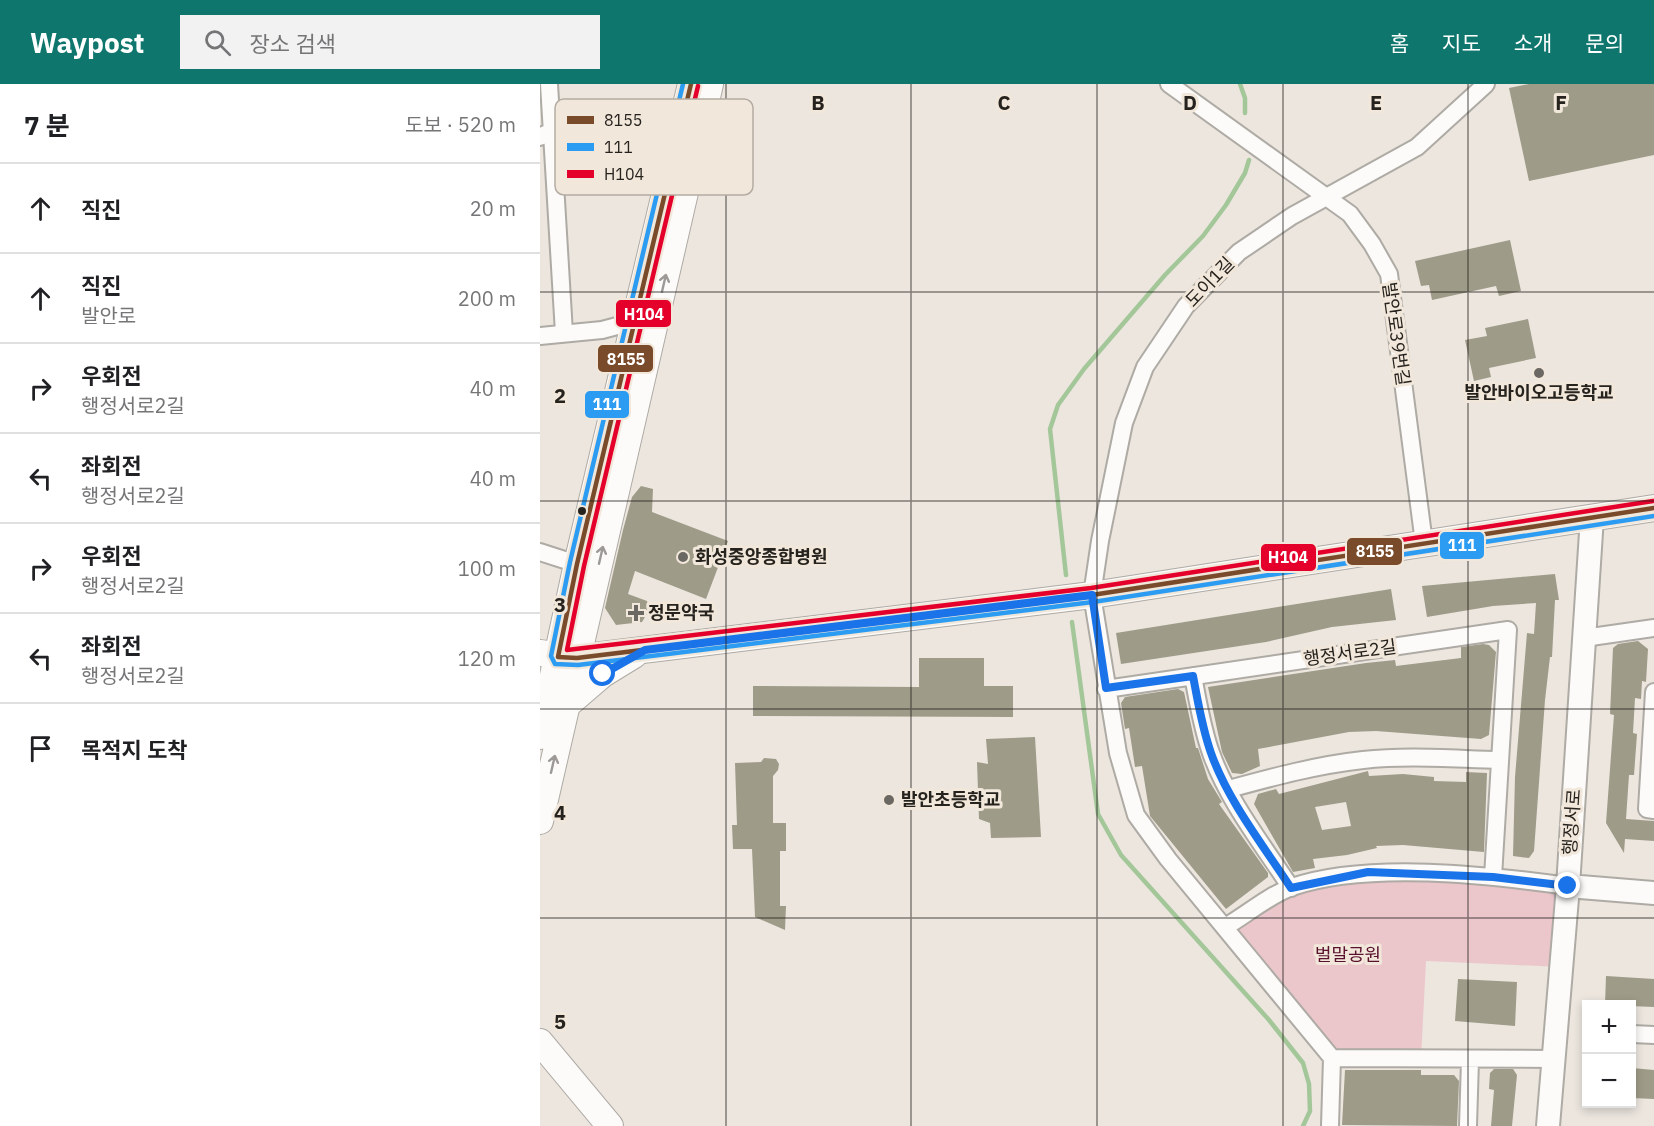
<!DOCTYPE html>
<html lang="ko">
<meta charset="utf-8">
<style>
:root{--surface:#fff;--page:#f2f2f2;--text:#202124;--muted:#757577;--line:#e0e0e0;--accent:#0f766e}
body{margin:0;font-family:"IBM Plex Sans","Noto Sans KR",sans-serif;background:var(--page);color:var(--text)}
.controls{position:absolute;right:18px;bottom:18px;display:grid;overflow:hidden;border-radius:0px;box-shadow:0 3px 9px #0003}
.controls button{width:54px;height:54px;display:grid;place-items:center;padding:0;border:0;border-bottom:2px solid var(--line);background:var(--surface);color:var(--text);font:30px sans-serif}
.stop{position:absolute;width:18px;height:18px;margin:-14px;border:4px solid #1a73e8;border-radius:50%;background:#fff}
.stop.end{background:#1a73e8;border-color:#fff;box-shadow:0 2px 6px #0008}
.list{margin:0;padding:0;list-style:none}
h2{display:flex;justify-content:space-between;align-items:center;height:78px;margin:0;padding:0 24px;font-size:26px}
h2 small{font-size:20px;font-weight:400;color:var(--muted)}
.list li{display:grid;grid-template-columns:39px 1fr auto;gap:18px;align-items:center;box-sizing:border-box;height:90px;padding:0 24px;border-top:2px solid var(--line)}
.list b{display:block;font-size:22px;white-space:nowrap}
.list p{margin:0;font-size:20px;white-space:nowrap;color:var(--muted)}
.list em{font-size:20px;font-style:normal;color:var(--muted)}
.icon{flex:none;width:33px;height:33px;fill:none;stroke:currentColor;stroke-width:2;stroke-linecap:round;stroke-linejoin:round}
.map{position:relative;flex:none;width:1114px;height:1042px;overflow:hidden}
header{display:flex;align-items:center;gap:36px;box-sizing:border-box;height:84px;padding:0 30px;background:var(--accent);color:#fff}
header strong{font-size:28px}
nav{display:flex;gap:33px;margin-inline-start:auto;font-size:21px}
.search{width:420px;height:54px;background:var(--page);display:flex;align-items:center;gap:15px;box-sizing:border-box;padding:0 21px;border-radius:0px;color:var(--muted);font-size:22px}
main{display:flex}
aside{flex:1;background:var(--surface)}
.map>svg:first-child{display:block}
.green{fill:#ebc7cc}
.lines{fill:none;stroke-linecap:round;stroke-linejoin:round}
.stream{stroke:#a4c79a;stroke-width:4.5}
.building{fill:#9e9b88;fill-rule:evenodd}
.street-casing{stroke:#aeaaa4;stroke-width:20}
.secondary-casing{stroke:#aeaaa4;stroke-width:26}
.primary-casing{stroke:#aeaaa4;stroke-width:28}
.street{stroke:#fcfbfa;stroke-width:16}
.secondary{stroke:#fcfbfa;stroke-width:22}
.primary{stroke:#fcfbfa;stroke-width:26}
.bus-1-casing{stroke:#f1e7da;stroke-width:9}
.bus-2-casing{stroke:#f1e7da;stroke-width:9}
.bus-3-casing{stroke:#f1e7da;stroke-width:9}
.bus-1{stroke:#7a4b2a;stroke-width:4.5}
.bus-2{stroke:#2c9cf2;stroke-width:4.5}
.bus-3{stroke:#e4002b;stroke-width:4.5}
.oneway{stroke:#9c9997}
.route{stroke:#1a73e8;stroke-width:8}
.grid{fill:none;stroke:#26221e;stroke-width:1.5;stroke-opacity:0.55}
.poi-dot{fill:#6b6762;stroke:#f1e7da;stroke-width:2}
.bus-dot{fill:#26221e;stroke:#f1e7da;stroke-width:2}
.labels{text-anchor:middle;stroke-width:6;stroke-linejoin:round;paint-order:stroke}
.street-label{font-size:18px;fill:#26221e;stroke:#f1e7da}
.poi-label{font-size:18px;font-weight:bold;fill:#26221e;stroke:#f1e7da;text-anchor:start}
.park-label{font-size:18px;fill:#5a112d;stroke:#f1e7da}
.key{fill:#f1e7da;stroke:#b4aca2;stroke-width:1.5}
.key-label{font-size:16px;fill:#26221e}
.grid-label{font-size:20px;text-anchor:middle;font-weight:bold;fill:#26221e;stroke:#f1e7da;stroke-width:6;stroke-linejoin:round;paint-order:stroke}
.line-badge{stroke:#f1e7da;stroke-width:2}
.badge-label{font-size:16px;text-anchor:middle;font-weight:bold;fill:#fff}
</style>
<header>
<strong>Waypost</strong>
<div class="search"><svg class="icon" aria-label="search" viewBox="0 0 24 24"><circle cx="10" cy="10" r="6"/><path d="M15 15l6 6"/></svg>장소 검색</div>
<nav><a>홈</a><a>지도</a><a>소개</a><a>문의</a></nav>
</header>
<main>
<aside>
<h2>7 분<small>도보 · 520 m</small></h2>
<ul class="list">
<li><svg class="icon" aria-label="ahead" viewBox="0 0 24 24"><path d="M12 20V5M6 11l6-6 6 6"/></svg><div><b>직진</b></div><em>20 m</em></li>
<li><svg class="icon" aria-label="ahead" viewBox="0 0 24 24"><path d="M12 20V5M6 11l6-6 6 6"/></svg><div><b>직진</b><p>발안로</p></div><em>200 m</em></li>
<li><svg class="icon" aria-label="right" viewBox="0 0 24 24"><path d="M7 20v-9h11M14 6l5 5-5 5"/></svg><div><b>우회전</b><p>행정서로2길</p></div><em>40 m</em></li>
<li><svg class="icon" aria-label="left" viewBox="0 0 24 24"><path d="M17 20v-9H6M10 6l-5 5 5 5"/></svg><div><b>좌회전</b><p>행정서로2길</p></div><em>40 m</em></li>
<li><svg class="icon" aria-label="right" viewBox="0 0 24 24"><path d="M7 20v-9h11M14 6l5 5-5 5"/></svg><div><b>우회전</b><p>행정서로2길</p></div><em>100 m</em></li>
<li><svg class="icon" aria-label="left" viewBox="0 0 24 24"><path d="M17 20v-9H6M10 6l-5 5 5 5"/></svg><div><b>좌회전</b><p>행정서로2길</p></div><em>120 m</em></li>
<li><svg class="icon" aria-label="arrive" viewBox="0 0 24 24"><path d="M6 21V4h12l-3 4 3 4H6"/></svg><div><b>목적지 도착</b></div></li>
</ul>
</aside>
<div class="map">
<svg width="1114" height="1042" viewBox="0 0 1114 1042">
<rect width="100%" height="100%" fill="#ece6df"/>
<path class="green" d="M 828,788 L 1028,802 L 1021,883 L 886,877 L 881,975 L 792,974 L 685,843 L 751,804 Z"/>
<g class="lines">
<path class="stream" d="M 700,0 L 705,14 L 705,29
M 526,491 L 510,345 L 518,321 L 544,285 L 625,191 L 663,152 L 686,121 L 705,89 L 709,76
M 532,538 L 558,730 L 581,771 L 729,936 L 763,979 L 769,1000 L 770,1027 L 763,1042"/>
</g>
<path class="building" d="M 989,0 L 1114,0 L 1114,71 L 989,97 L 969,4 Z
M 970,156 L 981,207 L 959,212 L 956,202 L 892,216 L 889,201 L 881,202 L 875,177 Z
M 988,235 L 996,274 L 949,284 L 951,293 L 934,297 L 925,256 L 947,252 L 945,244 Z
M 101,402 L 113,405 L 112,428 L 188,457 L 166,515 L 95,487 L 88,510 L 107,517 L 109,526 L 102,538 L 76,541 L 65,524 L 83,446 L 92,413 Z
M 1015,490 L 1019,516 L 1015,516 L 1012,573 L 1010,573 L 1005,616 L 994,767 L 989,774 L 973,772 L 975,693 L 987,549 L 994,550 L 996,519 L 953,522 L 887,533 L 882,502 Z
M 851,505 L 856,536 L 792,543 L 726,558 L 581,580 L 576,549 Z
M 1098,557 L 1108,565 L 1106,598 L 1102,597 L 1101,615 L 1095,614 L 1093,649 L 1097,650 L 1094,691 L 1089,691 L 1086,735 L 1114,737 L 1114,757 L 1085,755 L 1084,769 L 1066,739 L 1074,631 L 1070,630 L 1073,564 L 1078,560 Z
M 943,560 L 949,561 L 956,568 L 949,651 L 941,655 L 836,647 L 809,648 L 718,665 L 720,682 L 702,690 L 692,689 L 682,668 L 668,603 L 826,579 L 855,576 L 856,582 L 921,574 L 921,563 Z
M 379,574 L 444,574 L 444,602 L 473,602 L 473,633 L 213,632 L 213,602 L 379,603 Z
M 638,605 L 644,608 L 656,664 L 658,664 L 668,695 L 682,718 L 679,720 L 728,789 L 728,793 L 686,825 L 610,732 L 602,682 L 595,683 L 589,644 L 585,645 L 581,619 L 585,613 Z
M 495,653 L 501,753 L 451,754 L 450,739 L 439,735 L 437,678 L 448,680 L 446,655 Z
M 224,674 L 236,675 L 239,680 L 238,686 L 233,692 L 233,739 L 246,739 L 246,767 L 240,767 L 240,822 L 246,822 L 245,846 L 215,833 L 212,765 L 193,765 L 192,741 L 197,741 L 195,679 L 221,678 Z
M 828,687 L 829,692 L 863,690 L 894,693 L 894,697 L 926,698 L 926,688 L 947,689 L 944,768 L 863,761 L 836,762 L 837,764 L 807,771 L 773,775 L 775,784 L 753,788 L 714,720 L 718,710 L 736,705 L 739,710 ZM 806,718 L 811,742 L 782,746 L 775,723 Z
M 1066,892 L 1114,895 L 1114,923 L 1065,921 Z
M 918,895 L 977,898 L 975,942 L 915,937 Z
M 1092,984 L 1114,986 L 1114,1015 L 1092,1014 Z
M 954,985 L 973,985 L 977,991 L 972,1042 L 951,1042 L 954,1006 L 949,1005 L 950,989 Z
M 805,986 L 881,986 L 881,991 L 914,991 L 919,997 L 917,1042 L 802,1041 Z"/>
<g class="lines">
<defs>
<path id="street" d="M 9,0 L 24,249
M 629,0 L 810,130 L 832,160 L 849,190 L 884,459
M 0,53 C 40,29 96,40 141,43
M 0,252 L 62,246 L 96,237
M 0,468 L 37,480
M 1044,554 L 1114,544
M 653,592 C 658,618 662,644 671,669 C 688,717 723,761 751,804
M 566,605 L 968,546 L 953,793
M 1114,608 L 1107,725 L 1114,726
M 689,705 C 733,693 777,681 823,676 C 868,671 914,675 960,676
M 685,843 C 706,831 729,811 752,803 C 828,777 948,791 1028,802
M 1092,950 L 1114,951
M 792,974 L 628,775 L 596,731 L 578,669 L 552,511 L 560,457 L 584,339 L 605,283 L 646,222 L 699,168 L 752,132 L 877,63 L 946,0
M 792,974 L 1014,975
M 790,1042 L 792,974
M 928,1042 L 930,976"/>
<path id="secondary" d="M 1028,802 L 1114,809
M 1008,1042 L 1028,802 L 1052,433"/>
<path id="primary" d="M 0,569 L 37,574 L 552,511 L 1114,424
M 27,621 L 63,590 L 94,571
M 0,652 L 37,480 L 151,0
M 0,737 L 170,0
M 0,958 L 70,1042"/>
</defs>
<use href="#street" class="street-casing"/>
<use href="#secondary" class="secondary-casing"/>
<use href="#primary" class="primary-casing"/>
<use href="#street" class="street"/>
<use href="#secondary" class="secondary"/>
<use href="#primary" class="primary"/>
<defs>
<path id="bus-1" d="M 151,0 L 37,480 L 18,573 L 37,574 L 552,511 L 1114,424"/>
<path id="bus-2" d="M 143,0 L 30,478 L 11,572 L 15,580 L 38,581 L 553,518 L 1114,432"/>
<path id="bus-3" d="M 158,2 L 44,482 L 27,566 L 551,504 L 1113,417"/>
</defs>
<use href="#bus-1" class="bus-1-casing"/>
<use href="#bus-2" class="bus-2-casing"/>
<use href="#bus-3" class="bus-3-casing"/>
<use href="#bus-1" class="bus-1"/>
<use href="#bus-2" class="bus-2"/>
<use href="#bus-3" class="bus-3"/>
</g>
<defs><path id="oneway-shaft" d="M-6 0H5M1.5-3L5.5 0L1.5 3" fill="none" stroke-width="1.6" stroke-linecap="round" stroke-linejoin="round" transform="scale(1.5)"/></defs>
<g class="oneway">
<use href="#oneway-shaft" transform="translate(124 199) rotate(-77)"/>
<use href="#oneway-shaft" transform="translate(61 471) rotate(-77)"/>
<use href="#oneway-shaft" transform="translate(13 680) rotate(-77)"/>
</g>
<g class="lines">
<path class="route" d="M 63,590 L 105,566 L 552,511 L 566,604 L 653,592 C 658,618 662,644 671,669 C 688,717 723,761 751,804 L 828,788 L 953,793 L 1028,802"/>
</g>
<path class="grid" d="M 186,0 L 186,1042M 371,0 L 371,1042M 557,0 L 557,1042M 743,0 L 743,1042M 928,0 L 928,1042M 0,208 L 1114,208M 0,417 L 1114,417M 0,625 L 1114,625M 0,834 L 1114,834"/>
<g class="poi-dot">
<circle cx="999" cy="289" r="6"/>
<circle cx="143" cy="473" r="6"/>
<path d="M93 520h6v6h6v6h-6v6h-6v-6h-6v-6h6z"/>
<circle cx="349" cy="716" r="6"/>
</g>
<circle class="bus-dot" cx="42" cy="427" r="5"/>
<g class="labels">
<g class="street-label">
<text transform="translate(670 198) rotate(-46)" y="6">도이1길</text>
<text transform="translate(856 250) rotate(82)" y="6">발안로39번길</text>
<text transform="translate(810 569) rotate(-8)" y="6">행정서로2길</text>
<text transform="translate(1032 738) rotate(-86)" y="6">행정서로</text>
</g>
<g class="poi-label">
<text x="999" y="315" text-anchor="middle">발안바이오고등학교</text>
<text x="155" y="479">화성중앙종합병원</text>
<text x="108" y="535">정문약국</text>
<text x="361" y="722">발안초등학교</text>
</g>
<g class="park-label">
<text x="808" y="877">벌말공원</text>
</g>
</g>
<rect x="15" y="15" width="198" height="96" rx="9" class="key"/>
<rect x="27" y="32" width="27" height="8" fill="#7a4b2a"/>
<rect x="27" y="59" width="27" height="8" fill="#2c9cf2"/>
<rect x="27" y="86" width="27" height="8" fill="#e4002b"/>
<g class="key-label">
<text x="64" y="42">8155</text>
<text x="64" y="69">111</text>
<text x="64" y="96">H104</text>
</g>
<g class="grid-label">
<text x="278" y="26">B</text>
<text x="464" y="26">C</text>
<text x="650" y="26">D</text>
<text x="836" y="26">E</text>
<text x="1021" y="26">F</text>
<text x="20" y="319">2</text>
<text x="20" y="528">3</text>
<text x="20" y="736">4</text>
<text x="20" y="945">5</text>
</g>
<g class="line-badge">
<rect x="75" y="215" width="57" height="29" rx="6" fill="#e4002b"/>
<rect x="57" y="260" width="57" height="29" rx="6" fill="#7a4b2a"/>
<rect x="44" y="306" width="46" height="29" rx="6" fill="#2c9cf2"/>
<rect x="899" y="447" width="46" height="29" rx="6" fill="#2c9cf2"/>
<rect x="806" y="453" width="57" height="29" rx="6" fill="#7a4b2a"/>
<rect x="720" y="459" width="57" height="29" rx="6" fill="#e4002b"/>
</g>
<g class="badge-label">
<text x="104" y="236">H104</text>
<text x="86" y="281">8155</text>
<text x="67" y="326">111</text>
<text x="922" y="467">111</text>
<text x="835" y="473">8155</text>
<text x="748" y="479">H104</text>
</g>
</svg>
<div class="controls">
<button>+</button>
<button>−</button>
</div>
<div class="stop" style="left:63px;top:590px"></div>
<div class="stop end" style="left:1028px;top:802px"></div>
</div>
</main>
